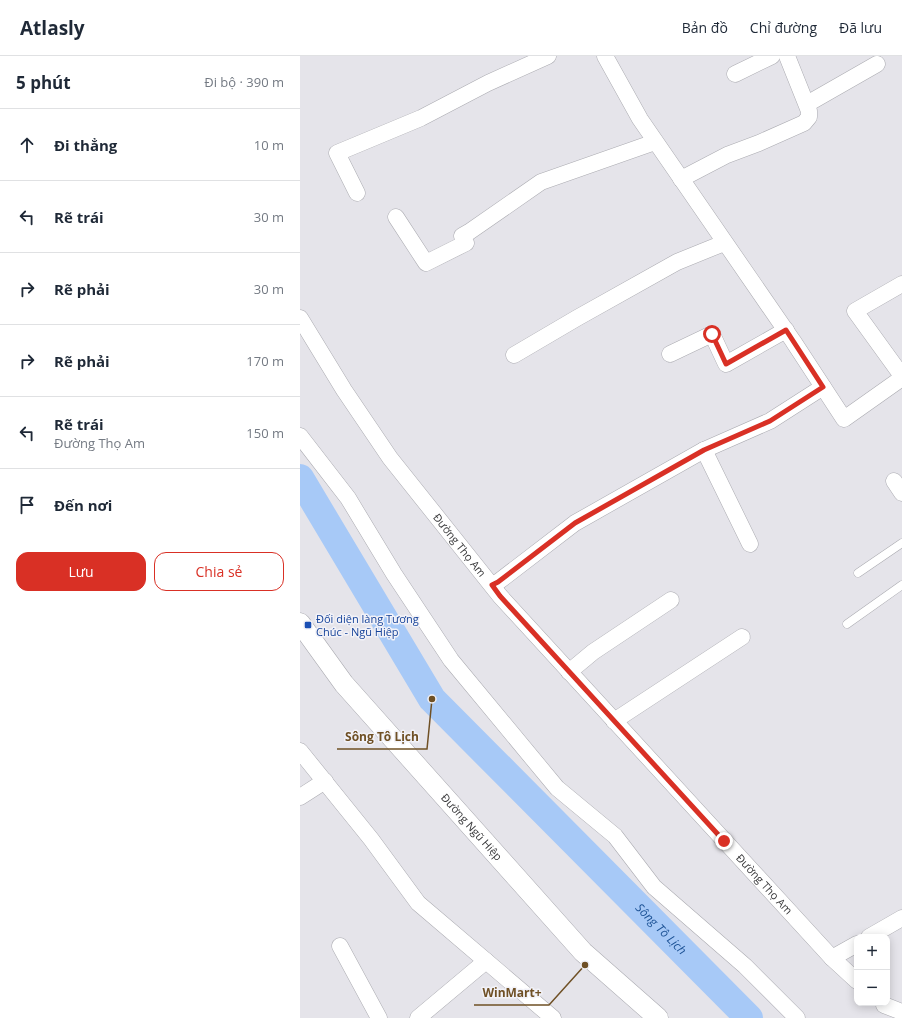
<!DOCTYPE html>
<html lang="vi">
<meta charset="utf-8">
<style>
:root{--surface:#fff;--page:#f2f2f3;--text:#1f2937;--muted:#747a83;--line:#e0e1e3;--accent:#d93025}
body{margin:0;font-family:"Open Sans",sans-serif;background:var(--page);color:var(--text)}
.controls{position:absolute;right:12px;bottom:12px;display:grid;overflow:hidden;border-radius:8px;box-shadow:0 2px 10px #0003}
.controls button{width:36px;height:36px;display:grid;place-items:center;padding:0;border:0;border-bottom:1px solid var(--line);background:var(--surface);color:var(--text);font:20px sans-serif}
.stop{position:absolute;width:12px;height:12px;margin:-9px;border:3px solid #d93025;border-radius:50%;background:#fff}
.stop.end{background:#d93025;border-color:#fff;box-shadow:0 1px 4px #0008}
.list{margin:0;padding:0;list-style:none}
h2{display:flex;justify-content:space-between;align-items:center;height:52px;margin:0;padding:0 16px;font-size:17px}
h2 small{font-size:13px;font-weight:400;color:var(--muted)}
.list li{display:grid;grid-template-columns:26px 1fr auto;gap:12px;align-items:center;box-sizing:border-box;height:72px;padding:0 16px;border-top:1px solid var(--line)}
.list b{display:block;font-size:15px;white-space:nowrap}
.list p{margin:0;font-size:13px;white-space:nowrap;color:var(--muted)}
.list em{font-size:13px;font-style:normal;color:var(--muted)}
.actions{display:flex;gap:8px;padding:12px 16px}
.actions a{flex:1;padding:9px 0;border:1px solid var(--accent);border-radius:12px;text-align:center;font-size:14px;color:var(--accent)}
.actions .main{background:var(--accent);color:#fff}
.icon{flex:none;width:22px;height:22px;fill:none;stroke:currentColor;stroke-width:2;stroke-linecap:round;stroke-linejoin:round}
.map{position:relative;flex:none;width:602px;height:962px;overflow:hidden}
header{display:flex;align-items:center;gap:24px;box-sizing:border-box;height:56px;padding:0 20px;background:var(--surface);border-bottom:1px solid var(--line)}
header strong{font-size:19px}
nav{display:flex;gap:22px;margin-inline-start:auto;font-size:14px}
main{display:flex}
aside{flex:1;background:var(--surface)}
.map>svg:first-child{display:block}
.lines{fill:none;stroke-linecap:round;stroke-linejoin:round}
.river{stroke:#a7c9f7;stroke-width:28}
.service-casing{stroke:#ababb1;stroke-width:9}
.minor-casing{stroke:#ababb1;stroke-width:17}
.tertiary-casing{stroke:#ababb1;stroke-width:21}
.service{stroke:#fff;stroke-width:8}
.minor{stroke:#fff;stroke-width:16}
.tertiary{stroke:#fff;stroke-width:20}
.route{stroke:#d93025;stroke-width:5}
.transit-dot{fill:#1a4fb4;stroke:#f2f2f8;stroke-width:1.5}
.labels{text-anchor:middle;stroke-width:3;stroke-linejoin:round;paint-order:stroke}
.street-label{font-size:11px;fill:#3a3a3c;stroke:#f2f2f8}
.transit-label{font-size:11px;fill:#164399;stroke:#f2f2f8;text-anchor:start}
.water-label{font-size:12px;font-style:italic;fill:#1c5295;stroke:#f2f2f8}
.leader{fill:none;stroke:#6f5025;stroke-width:1.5}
.callout-dot{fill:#6f5025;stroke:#f2f2f8;stroke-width:1.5}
.callout-label{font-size:12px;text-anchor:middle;font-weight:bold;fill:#6f5025;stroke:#f2f2f8;stroke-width:3;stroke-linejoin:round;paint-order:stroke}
</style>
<header>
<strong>Atlasly</strong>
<nav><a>Bản đồ</a><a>Chỉ đường</a><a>Đã lưu</a></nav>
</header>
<main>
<aside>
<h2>5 phút<small>Đi bộ · 390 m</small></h2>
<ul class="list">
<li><svg class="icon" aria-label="ahead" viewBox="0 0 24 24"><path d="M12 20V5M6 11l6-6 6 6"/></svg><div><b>Đi thẳng</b></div><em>10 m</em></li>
<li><svg class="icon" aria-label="left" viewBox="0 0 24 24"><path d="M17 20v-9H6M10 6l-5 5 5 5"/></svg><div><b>Rẽ trái</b></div><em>30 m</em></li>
<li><svg class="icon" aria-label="right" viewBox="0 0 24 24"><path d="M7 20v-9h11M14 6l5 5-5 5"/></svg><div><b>Rẽ phải</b></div><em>30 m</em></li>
<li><svg class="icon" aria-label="right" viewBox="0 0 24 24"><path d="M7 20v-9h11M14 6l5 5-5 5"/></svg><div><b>Rẽ phải</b></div><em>170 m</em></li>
<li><svg class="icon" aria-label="left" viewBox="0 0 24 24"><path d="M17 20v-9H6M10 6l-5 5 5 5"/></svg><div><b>Rẽ trái</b><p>Đường Thọ Am</p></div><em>150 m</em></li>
<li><svg class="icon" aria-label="arrive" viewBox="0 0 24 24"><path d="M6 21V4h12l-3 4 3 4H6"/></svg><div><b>Đến nơi</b></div></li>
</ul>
<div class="actions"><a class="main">Lưu</a><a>Chia sẻ</a></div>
</aside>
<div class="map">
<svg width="602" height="962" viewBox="0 0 602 962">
<rect width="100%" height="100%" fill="#e5e4ea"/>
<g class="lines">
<path class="river" id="s1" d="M 0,422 L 132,643 L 449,962"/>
<defs>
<path id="service" d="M 558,517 L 602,487
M 547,568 L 602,529"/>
<g id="minor">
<path d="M 305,0 L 340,63 L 493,285 L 544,363 L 602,322"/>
<path d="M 435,18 L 472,0"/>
<path d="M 507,48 L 577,8"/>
<path d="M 381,123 L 427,99 L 459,87 L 504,67 L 509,61 L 509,55 L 487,0"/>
<path d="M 57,137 L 37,97 L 121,62 L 188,27 L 248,0"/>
<path d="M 96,161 L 126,207 L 166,187 L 162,180 L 169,176 L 241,126 L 355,86"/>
<path d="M 602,228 L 555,255 L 602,320"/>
<path id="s2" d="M 0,262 L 44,334 L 90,402 L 200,540 L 532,902 L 557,925"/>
<path d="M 370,298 L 412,278 L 426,308 L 486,274"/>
<path d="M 214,299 L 277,262 L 377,206 L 424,187"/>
<path d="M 0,380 L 48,442 L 94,518 L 151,604 L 257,732 L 315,780 L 354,831 L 445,910 L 497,962"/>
<path d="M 404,394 L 450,488"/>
<path d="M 594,425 L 602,437"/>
<path d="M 192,529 L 198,526 L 275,467 L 404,394 L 470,365 L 523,331"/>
<path d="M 269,616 L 293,596 L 371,544"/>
<path d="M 314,665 L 442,581"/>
<path d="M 0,695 L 71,783 L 118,847 L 253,962"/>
<path d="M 0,741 L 25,725"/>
<path d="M 569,881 L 602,862"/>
<path d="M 40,890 L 79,962"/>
<path d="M 532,902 L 557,888"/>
<path d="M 584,949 L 602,956"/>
<path d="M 118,962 L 186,905"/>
</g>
<g id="tertiary">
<path id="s3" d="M 0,567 L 44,628 L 283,896 L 358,962"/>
</g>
</defs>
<use href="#service" class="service-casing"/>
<use href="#minor" class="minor-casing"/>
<use href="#tertiary" class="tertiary-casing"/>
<use href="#service" class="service"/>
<use href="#minor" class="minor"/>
<use href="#tertiary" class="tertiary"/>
</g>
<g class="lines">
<path class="route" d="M 412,278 L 426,308 L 486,274 L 523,331 L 470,365 L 404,394 L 275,467 L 198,526 L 192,529 L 200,540 L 424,785"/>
</g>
<rect class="transit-dot" x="4" y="565" width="8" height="8" rx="2"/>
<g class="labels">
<g class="street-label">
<text dy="4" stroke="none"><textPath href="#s2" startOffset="278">Đường Thọ Am</textPath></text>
<text dy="4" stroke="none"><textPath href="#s3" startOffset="267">Đường Ngũ Hiệp</textPath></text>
<text dy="4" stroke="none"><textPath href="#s2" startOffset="734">Đường Thọ Am</textPath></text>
</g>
<g class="transit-label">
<text x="16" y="567">Đối diện làng Tương<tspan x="16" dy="13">Chúc - Ngũ Hiệp</tspan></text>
</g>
<g class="water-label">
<text dy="4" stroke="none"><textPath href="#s1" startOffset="582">Sông Tô Lịch</textPath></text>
</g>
</g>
<path class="leader" d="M132 643L127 693H37M285 909L249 949H174"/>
<g class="callout-dot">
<circle cx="132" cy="643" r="4"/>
<circle cx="285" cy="909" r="4"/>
</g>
<g class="callout-label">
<text x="82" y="685">Sông Tô Lịch</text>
<text x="212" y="941">WinMart+</text>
</g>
</svg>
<div class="controls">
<button>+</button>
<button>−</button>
</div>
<div class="stop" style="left:412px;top:278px"></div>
<div class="stop end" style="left:424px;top:785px"></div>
</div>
</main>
